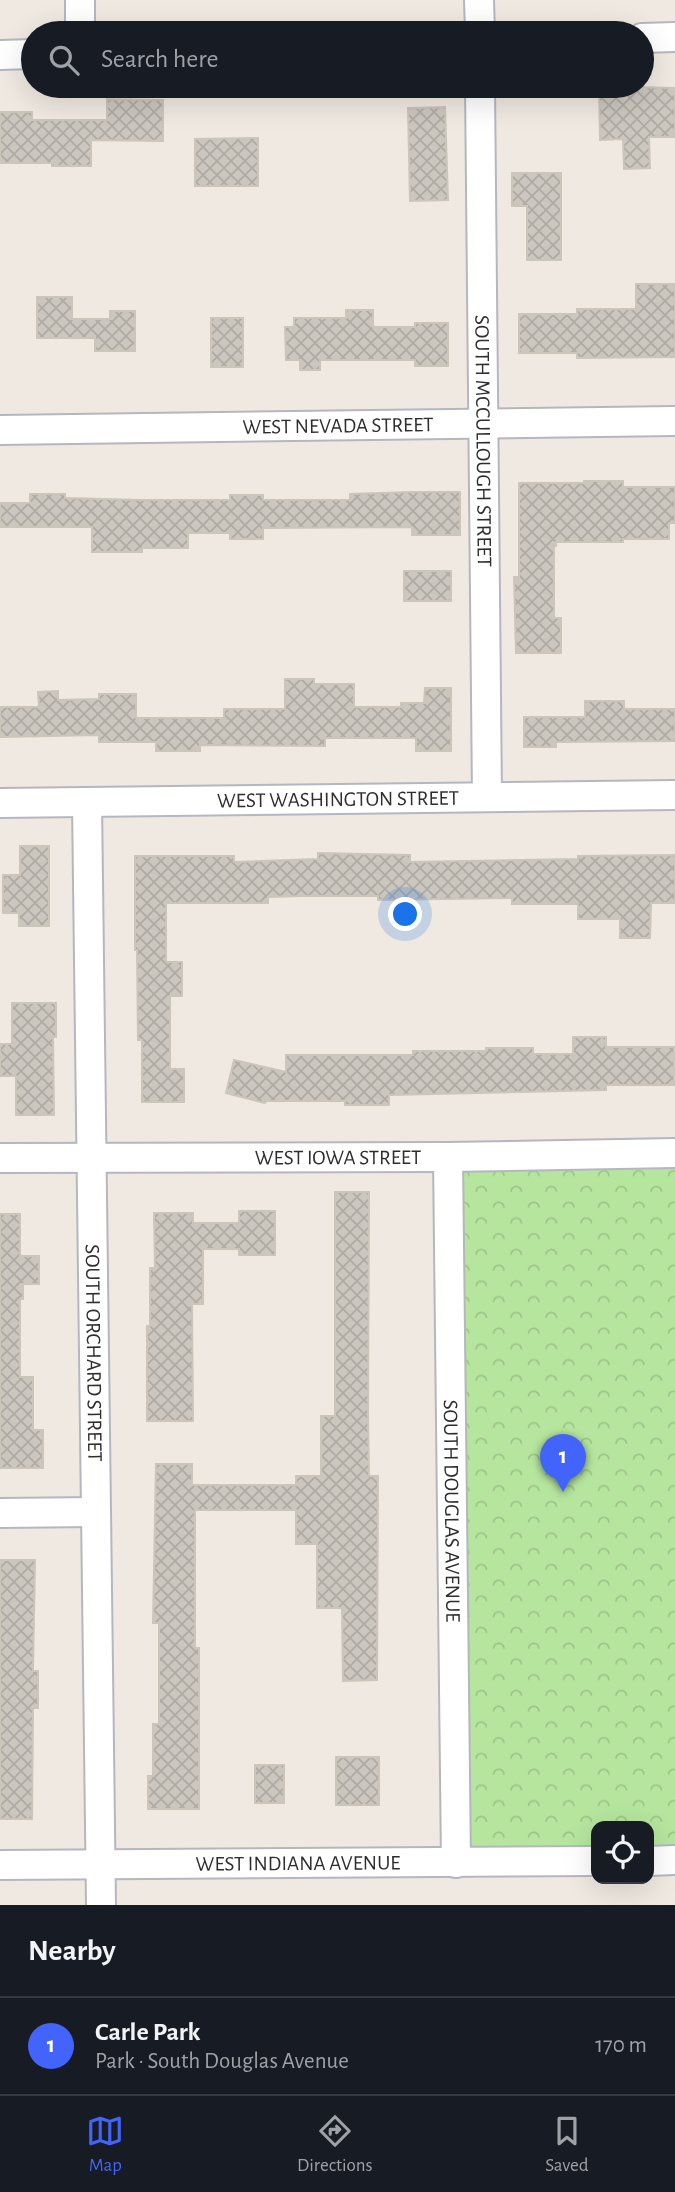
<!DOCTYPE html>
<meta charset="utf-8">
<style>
:root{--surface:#171b24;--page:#20242c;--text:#f1f3f6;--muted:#9ea1a6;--line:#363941;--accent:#4264fb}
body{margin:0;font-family:"Alegreya Sans",sans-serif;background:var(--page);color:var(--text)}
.controls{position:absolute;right:21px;bottom:21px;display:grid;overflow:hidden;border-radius:14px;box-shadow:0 7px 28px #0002}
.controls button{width:63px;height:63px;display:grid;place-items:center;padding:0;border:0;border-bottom:2px solid var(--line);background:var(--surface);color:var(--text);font:35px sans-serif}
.you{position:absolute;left:406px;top:915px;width:24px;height:24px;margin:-18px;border:5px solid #fff;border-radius:50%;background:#1a73e8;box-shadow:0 0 0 10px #1a73e833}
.badge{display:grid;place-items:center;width:46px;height:46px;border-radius:50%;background:var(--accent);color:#fff;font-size:23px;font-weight:700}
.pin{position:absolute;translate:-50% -58px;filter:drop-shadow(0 2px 4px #0008)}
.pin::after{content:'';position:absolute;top:37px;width:24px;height:21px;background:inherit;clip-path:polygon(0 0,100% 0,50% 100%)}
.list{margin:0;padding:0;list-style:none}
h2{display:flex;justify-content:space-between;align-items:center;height:91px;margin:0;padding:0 28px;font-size:30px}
h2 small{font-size:23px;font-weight:400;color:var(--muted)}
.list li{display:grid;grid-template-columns:46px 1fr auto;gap:21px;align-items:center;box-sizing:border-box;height:98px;padding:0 28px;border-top:2px solid var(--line)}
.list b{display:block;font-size:26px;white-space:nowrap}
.list p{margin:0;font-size:23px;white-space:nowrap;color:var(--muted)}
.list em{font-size:23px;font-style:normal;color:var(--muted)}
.icon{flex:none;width:38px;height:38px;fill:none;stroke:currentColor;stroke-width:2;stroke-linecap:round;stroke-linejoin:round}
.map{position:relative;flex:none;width:675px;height:1905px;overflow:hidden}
.search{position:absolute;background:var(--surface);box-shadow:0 7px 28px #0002;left:21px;right:21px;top:21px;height:77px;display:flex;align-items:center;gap:18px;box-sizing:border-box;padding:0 24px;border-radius:38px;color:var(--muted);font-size:26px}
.sheet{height:189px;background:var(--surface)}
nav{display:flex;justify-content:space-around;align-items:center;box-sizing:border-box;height:98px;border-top:2px solid var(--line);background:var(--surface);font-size:19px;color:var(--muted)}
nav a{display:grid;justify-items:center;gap:4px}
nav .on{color:var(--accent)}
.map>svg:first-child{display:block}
.forest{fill:url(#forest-crowns)}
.building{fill:url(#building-cross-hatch);stroke:#cbc5ba;stroke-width:2}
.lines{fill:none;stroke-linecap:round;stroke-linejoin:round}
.street-casing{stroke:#b4b7c1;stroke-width:32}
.street{stroke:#fff;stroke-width:28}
.labels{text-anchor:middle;stroke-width:5;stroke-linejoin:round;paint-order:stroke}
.street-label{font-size:21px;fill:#2e2e2e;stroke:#fff}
</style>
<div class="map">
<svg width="675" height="1905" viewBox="0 0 675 1905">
<defs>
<pattern id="forest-crowns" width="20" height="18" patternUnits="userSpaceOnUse" patternTransform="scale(1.75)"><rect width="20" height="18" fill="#b6e59e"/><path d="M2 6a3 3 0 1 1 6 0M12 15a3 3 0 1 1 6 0" fill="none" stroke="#9dc588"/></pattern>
<pattern id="building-cross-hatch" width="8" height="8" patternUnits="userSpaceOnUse" patternTransform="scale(1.75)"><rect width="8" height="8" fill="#cbc7bf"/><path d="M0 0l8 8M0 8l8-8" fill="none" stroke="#afaba4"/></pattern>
</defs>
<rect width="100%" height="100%" fill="#efe9e1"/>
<path class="forest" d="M 448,1157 L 675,1157 L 675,1861 L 649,1861 L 649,1826 L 596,1826 L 596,1862 L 456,1863 Z"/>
<path class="building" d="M 599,86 L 675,88 L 675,137 L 649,137 L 650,168 L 624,169 L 623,139 L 600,140 Z
M 107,99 L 163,100 L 163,141 L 91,140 L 91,166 L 52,166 L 52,163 L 0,163 L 0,112 L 32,112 L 32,120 L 107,120 Z
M 445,107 L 448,200 L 410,201 L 408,108 Z
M 258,138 L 258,186 L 195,186 L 195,139 Z
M 512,173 L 561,173 L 561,260 L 527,260 L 527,206 L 512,206 Z
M 636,284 L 675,284 L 675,357 L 577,358 L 577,353 L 519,353 L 519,314 L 577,314 L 577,309 L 636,309 Z
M 37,297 L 72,297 L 72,319 L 110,319 L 110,311 L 135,311 L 135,351 L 95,351 L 95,338 L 37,338 Z
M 346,310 L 373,310 L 373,327 L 415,327 L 415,323 L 448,323 L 448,366 L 415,366 L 415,360 L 320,360 L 320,370 L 300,370 L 300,360 L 286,360 L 285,327 L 294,327 L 294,318 L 346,318 Z
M 211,318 L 243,318 L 243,367 L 211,367 Z
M 584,481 L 623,481 L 623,487 L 675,487 L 675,523 L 669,523 L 669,539 L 623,539 L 623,542 L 556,542 L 556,546 L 554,546 L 554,618 L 561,618 L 561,653 L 516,653 L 514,577 L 519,577 L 519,483 L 584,483 Z
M 412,492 L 460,492 L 460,535 L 412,535 L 412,527 L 263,528 L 263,539 L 230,539 L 230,533 L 188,533 L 188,548 L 142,548 L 142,552 L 92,552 L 92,527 L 0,527 L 0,503 L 30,503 L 30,494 L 65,494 L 65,498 L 142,500 L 230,500 L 230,495 L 263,495 L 263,500 L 350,500 L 350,494 Z
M 404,571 L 451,571 L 451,601 L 404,601 Z
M 285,679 L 314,679 L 314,684 L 354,684 L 354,707 L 401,707 L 401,703 L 424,703 L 425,688 L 451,688 L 451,751 L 416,751 L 416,738 L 325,738 L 325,746 L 200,745 L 200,751 L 156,751 L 156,742 L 99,742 L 99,735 L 0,737 L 0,707 L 39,707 L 38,692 L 58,691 L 58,700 L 99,699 L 99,694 L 136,694 L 136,718 L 224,718 L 224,709 L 285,709 Z
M 585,701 L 624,701 L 624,709 L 675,709 L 675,741 L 556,742 L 556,747 L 524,747 L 524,717 L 585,717 Z
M 20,846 L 49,846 L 49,926 L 19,926 L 19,913 L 3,913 L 3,875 L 20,875 Z
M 318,853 L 410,855 L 410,862 L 578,859 L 578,856 L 675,855 L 675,903 L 651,903 L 650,938 L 620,938 L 620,919 L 578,919 L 578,904 L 512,904 L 512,898 L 378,900 L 378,896 L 300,896 L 268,897 L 268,903 L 166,903 L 166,962 L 182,962 L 182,996 L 170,996 L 170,1069 L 184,1069 L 184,1102 L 142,1102 L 142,1040 L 138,1040 L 137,950 L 135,950 L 135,856 L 234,856 L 234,862 L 318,859 Z
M 12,1003 L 56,1003 L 56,1037 L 53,1037 L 54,1115 L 16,1115 L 16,1076 L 0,1076 L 0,1044 L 12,1044 Z
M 573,1037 L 606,1037 L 606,1047 L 674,1047 L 674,1085 L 606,1085 L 606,1090 L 389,1095 L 389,1105 L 345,1105 L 345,1101 L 266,1101 L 265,1103 L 226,1093 L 234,1060 L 286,1072 L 286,1055 L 413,1055 L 413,1051 L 486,1051 L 486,1048 L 533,1048 L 533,1054 L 573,1054 Z
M 335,1192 L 369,1192 L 368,1416 L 369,1476 L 378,1476 L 377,1680 L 343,1681 L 342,1608 L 317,1608 L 317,1544 L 296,1544 L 296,1510 L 195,1510 L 195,1648 L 199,1648 L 199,1809 L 148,1809 L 148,1776 L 153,1776 L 153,1724 L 159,1724 L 159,1623 L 153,1623 L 156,1464 L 192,1464 L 192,1485 L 296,1485 L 296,1476 L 321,1476 L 321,1416 L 335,1416 Z
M 239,1211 L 275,1211 L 275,1255 L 239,1255 L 239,1249 L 203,1249 L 203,1304 L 192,1304 L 193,1421 L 147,1421 L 147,1326 L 150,1326 L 150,1268 L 155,1268 L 154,1213 L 193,1213 L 193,1223 L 239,1223 Z
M 0,1214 L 20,1214 L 20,1256 L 39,1256 L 39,1284 L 23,1284 L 23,1299 L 20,1299 L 20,1377 L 33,1377 L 33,1430 L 43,1430 L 43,1468 L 0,1468 Z
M 0,1560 L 35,1560 L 33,1671 L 38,1671 L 38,1708 L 33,1708 L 32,1819 L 0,1819 Z
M 336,1757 L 379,1757 L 379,1805 L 336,1805 Z
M 255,1765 L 284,1765 L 284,1803 L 255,1803 Z"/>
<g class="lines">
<defs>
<g id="street">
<path d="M 80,0 L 80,33"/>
<path d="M 479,0 L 480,33"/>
<path d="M 642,38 L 675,37"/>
<path d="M 0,55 L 33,54"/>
<path id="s1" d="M 480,86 L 487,797"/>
<path id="s2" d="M 0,430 L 675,421"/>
<path id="s3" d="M 87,802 L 101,1905"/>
<path id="s4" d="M 0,803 L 675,795"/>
<path id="s5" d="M 448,1157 L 456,1863"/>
<path id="s6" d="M 0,1158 L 448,1157 L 675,1153"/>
<path d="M 0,1513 L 96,1512"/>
<path d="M 649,1861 L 675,1860"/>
<path id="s7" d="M 0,1865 L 596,1861"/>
</g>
</defs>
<use href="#street" class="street-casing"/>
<use href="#street" class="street"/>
</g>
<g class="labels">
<g class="street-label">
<text dy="7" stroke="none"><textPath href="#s2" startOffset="338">WEST NEVADA STREET</textPath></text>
<text dy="7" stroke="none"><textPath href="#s1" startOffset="355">SOUTH MCCULLOUGH STREET</textPath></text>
<text dy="7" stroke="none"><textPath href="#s4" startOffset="338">WEST WASHINGTON STREET</textPath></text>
<text dy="7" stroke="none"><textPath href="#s6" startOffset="338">WEST IOWA STREET</textPath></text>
<text dy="7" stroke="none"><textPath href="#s3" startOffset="551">SOUTH ORCHARD STREET</textPath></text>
<text dy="7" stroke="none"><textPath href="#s5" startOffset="354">SOUTH DOUGLAS AVENUE</textPath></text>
<text dy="7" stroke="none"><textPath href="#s7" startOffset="298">WEST INDIANA AVENUE</textPath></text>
</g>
</g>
</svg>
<div class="controls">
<button><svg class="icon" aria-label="locate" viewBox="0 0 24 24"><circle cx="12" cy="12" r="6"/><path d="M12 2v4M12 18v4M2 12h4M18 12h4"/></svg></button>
</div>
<div class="you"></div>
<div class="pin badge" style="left:563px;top:1492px">1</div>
<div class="search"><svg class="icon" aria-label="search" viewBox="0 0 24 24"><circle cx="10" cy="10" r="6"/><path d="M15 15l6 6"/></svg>Search here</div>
</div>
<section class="sheet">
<h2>Nearby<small></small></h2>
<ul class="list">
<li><span class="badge">1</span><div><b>Carle Park</b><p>Park · South Douglas Avenue</p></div><em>170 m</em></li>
</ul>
</section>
<nav>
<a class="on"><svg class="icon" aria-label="map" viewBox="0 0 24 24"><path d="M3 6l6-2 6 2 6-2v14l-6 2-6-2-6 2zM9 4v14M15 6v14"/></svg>Map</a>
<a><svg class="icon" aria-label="directions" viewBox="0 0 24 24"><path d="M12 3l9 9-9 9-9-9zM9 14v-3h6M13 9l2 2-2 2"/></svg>Directions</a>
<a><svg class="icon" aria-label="saved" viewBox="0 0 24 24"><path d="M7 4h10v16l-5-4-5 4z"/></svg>Saved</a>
</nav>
